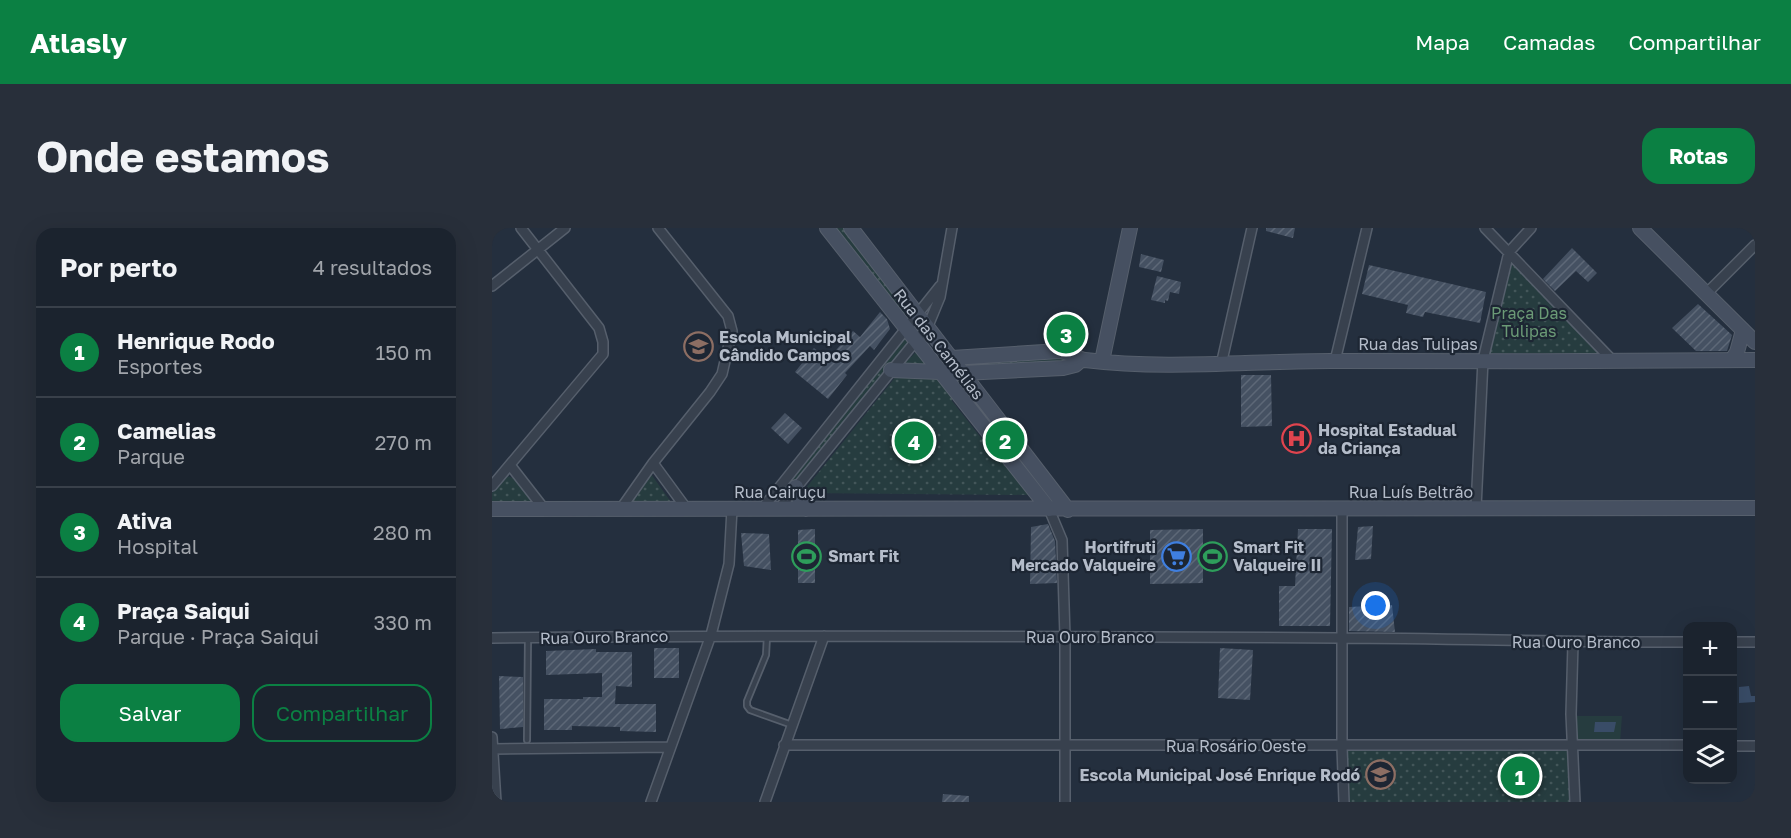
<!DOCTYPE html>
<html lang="pt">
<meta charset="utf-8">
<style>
:root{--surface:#1b232e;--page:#282f3a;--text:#f1f3f6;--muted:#a0a4aa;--line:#39404a;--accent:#0b8043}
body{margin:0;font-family:"Golos Text",sans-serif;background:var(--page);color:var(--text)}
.controls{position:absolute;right:18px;bottom:18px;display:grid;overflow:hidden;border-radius:12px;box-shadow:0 6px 24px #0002}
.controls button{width:54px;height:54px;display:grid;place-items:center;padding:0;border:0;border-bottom:2px solid var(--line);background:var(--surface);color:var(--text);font:30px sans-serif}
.you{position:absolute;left:884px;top:378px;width:21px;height:21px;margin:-15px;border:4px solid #fff;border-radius:50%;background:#1a73e8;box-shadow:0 0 0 9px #1a73e833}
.badge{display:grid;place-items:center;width:39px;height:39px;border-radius:50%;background:var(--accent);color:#fff;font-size:20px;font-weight:700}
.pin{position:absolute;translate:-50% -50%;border:3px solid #fff;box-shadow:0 2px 6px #0006}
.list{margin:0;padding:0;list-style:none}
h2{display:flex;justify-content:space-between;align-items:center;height:78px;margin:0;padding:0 24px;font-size:26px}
h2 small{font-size:20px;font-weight:400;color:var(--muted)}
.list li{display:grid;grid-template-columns:39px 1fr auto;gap:18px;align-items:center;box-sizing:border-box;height:90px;padding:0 24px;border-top:2px solid var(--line)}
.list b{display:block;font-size:22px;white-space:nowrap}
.list p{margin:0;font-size:20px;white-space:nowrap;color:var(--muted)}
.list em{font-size:20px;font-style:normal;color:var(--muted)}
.actions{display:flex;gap:12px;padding:18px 24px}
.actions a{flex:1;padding:14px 0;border:2px solid var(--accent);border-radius:18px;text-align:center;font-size:21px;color:var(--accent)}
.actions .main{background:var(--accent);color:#fff}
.icon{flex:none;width:33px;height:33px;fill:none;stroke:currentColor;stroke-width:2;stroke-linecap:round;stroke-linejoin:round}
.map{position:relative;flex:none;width:1263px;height:574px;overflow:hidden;border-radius:18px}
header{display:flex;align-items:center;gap:36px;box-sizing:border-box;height:84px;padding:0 30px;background:var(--accent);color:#fff}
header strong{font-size:28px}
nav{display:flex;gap:33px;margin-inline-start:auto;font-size:21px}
.intro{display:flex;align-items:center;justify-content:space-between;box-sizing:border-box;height:144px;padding:0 36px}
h1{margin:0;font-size:42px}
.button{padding:15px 27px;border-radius:18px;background:var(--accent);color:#fff;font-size:21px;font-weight:700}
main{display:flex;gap:36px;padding:0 36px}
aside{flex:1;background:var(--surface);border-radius:18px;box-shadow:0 6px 24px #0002}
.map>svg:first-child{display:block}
.green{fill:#263c3f}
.park{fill:url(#park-dots)}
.water{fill:#394c67}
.building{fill:url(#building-hatch)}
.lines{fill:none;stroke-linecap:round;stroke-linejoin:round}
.lane-casing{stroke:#565f6c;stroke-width:8}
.street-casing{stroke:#565f6c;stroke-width:12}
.secondary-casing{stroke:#565f6c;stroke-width:16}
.lane{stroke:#38414e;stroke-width:4.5}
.street{stroke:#38414e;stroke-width:9}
.secondary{stroke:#465061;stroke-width:14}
.labels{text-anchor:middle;stroke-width:4.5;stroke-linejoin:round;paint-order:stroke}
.park-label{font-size:16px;fill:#6b9a76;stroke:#1d2633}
.poi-label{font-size:16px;font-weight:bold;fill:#b4bcc9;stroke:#1d2633;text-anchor:start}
.street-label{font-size:16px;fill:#b4bcc9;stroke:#1d2633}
</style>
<header>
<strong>Atlasly</strong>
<nav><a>Mapa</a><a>Camadas</a><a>Compartilhar</a></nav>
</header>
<div class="intro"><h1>Onde estamos</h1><a class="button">Rotas</a></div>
<main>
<aside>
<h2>Por perto<small>4 resultados</small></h2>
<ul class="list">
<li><span class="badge">1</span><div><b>Henrique Rodo</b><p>Esportes</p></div><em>150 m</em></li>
<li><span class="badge">2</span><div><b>Camelias</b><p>Parque</p></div><em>270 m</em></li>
<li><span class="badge">3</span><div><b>Ativa</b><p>Hospital</p></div><em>280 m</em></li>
<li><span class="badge">4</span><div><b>Praça Saiqui</b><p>Parque · Praça Saiqui</p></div><em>330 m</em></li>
</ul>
<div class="actions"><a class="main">Salvar</a><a>Compartilhar</a></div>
</aside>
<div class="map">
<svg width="1263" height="574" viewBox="0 0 1263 574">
<defs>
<pattern id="park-dots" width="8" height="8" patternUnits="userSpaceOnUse" patternTransform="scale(1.5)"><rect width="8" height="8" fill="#263c3f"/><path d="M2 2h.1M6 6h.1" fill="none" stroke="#435659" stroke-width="1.8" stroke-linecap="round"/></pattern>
<pattern id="building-hatch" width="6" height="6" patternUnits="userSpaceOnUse" patternTransform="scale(1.5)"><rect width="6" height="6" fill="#455162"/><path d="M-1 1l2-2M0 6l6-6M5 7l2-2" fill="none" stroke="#5d6877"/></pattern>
</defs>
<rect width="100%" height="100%" fill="#242f3e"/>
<path class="green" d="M 1083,488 L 1130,488 L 1128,516 L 1080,516 Z"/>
<path class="park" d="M 340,0 L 353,0 L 421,85 L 417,91 L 415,91 Z
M 1021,32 L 1109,125 L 996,125 Z
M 409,110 L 414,110 L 418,114 L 289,273 L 285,268 Z
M 426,122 L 441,139 L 414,138 L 412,136 Z
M 574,126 L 578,135 L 475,141 L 468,133 Z
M 405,147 L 448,150 L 461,167 L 460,173 L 505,230 L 511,230 L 540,267 L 310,265 Z
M 469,152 L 560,271 L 558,272 L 465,154 Z
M 159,246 L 179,274 L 140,275 Z
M 15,248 C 29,252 38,262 39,276 L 0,275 L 0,265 Z
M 1080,516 L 1083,574 L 852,574 L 850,519 Z"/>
<path class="water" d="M 1257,458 L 1259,468 L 1263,468 L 1263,474 L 1247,475 L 1247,459 Z
M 1103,494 L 1124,494 L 1122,504 L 1102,504 Z"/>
<path class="building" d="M 774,0 L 803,0 L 801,10 L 774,3 Z
M 1080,20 L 1105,45 L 1096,54 L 1084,43 L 1063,63 L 1051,51 Z
M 649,26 L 672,32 L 669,44 L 647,39 Z
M 877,37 L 994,64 L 988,95 L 933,84 L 931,89 L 914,85 L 916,77 L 870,66 Z
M 665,48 L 689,54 L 687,66 L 678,64 L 676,73 L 673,72 L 673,75 L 659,72 Z
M 1206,76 L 1240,107 L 1235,123 L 1204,123 L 1180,100 Z
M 388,84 L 395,91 L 398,101 L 382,122 L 378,118 L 353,145 L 355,147 L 336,171 L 303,144 L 322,120 L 336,131 L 361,103 L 368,109 Z
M 749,147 L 779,147 L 780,198 L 749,199 Z
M 293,185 L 310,200 L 296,216 L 279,200 Z
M 556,296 L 563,313 L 565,355 L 538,356 L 539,299 Z
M 881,298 L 879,331 L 863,332 L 866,299 Z
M 323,301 L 323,355 L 306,355 L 306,302 Z
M 711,301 L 711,355 L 658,356 L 658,302 Z
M 806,301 L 840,301 L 838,398 L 787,398 L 787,358 L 803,358 Z
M 249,305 L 277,306 L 279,342 L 252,338 Z
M 900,377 L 903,404 L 857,403 L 857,379 Z
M 162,420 L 187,420 L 187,450 L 162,450 Z
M 728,420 L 761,422 L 758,472 L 726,470 Z
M 104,421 L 104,424 L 140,424 L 140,459 L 124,458 L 123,476 L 164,476 L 164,504 L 128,503 L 128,499 L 80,498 L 80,502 L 52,502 L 52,471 L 91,471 L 91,469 L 110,469 L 110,445 L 54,447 L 54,423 Z
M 7,448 L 31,449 L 31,499 L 8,501 Z
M 451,566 L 477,568 L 477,574 L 450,574 Z"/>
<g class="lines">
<defs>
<path id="lane" d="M 275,408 L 274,427 L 255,473 L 255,478 L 258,482 L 300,497
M 35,512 L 36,410"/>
<path id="street" d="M 993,0 L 1120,132
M 0,58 L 73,0
M 1214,66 L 1263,17
M 843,133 L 875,0
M 729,137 L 760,0
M 161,235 L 194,280
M 18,237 L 53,282
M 0,258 L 111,126 L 111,114 L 107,100 L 29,0
M 984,280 L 991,132 L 1017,24 L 1039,0
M 270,281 L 448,58
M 557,281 L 570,312 L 573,409 L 573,574
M 850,281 L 850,519 L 852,574
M 128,282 L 161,235 L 218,164 L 230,146 L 240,103 L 236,88 L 166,0
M 286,282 L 436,98 L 448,69 L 460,0
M 0,410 C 282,407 565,408 847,410 C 963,410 1079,415 1196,414
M 1240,414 L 1263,414
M 1081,415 L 1079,486 L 1083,574
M 0,509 L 4,574
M 292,517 L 1196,517
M 1240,518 L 1263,518
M 1,521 L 178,519
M 159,574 L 219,407 L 237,336 L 240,281
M 273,574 L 332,408"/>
<path id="secondary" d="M 335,0 L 557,281
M 359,0 L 576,282
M 1148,0 L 1263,114
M 460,130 L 568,123 C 578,124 585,131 593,132 C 675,142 757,133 839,133 C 980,134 1122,133 1263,132
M 1240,132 L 1245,124 L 1251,102
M 610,133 L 638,0
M 399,142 L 471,145 L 571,140 L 583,137 L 589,132
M 304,259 L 306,268 L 314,281
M 0,281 L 1263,280"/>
</defs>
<use href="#lane" class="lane-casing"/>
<use href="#street" class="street-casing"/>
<use href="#secondary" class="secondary-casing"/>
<use href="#lane" class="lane"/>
<use href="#street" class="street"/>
<use href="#secondary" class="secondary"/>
</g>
<defs>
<symbol id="school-ring" viewBox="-11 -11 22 22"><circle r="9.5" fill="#1d2633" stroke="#8d6e63" stroke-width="1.5"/><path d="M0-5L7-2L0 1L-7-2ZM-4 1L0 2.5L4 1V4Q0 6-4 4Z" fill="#8d6e63"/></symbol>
<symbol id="hospital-ring" viewBox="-11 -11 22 22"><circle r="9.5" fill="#1d2633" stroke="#e0444e" stroke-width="1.5"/><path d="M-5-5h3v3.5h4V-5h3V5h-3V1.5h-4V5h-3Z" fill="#e0444e"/></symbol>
<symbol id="stadium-ring" viewBox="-11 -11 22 22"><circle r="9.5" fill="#1d2633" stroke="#2e9e5b" stroke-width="1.5"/><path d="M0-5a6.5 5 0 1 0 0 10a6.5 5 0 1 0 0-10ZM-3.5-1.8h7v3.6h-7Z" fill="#2e9e5b"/></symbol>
<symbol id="supermarket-ring" viewBox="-11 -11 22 22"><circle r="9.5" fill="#1d2633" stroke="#3f7fe0" stroke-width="1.5"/><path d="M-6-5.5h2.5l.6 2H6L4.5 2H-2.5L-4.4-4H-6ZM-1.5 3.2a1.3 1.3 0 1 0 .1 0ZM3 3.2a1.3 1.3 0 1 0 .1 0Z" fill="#3f7fe0"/></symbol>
</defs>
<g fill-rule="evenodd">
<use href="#school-ring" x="190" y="102" width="33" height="33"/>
<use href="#hospital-ring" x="788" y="194" width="33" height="33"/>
<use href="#stadium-ring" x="298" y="312" width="33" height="33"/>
<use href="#supermarket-ring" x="668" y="312" width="33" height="33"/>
<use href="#stadium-ring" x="704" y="312" width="33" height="33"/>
<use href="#school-ring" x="872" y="530" width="33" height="33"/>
</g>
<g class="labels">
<g class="park-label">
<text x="1037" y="91">Praça Das<tspan x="1037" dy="18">Tulipas</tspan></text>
</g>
<g class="poi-label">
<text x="227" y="115">Escola Municipal<tspan x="227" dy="18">Cândido Campos</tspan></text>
<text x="826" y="208">Hospital Estadual<tspan x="826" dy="18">da Criança</tspan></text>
<text x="664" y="325" text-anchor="end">Hortifruti<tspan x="664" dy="18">Mercado Valqueire</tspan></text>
<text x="741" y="325">Smart Fit<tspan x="741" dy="18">Valqueire II</tspan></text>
<text x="336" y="334">Smart Fit</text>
<text x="868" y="553" text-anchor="end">Escola Municipal José Enrique Rodó</text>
</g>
<g class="street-label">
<text transform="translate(447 116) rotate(52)" y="6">Rua das Camélias</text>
<text x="926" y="122">Rua das Tulipas</text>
<text x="288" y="270">Rua Cairuçu</text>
<text x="919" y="270">Rua Luís Beltrão</text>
<text transform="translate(112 409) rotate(-1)" y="6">Rua Ouro Branco</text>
<text x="598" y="415">Rua Ouro Branco</text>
<text x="1084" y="420">Rua Ouro Branco</text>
<text x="744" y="524">Rua Rosário Oeste</text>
</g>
</g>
</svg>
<div class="controls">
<button>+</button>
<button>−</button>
<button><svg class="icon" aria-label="layers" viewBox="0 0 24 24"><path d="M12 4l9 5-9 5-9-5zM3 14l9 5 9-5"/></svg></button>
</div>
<div class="you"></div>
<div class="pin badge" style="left:1028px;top:548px">1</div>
<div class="pin badge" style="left:513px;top:212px">2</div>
<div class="pin badge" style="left:574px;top:106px">3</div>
<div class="pin badge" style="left:422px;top:213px">4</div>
</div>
</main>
